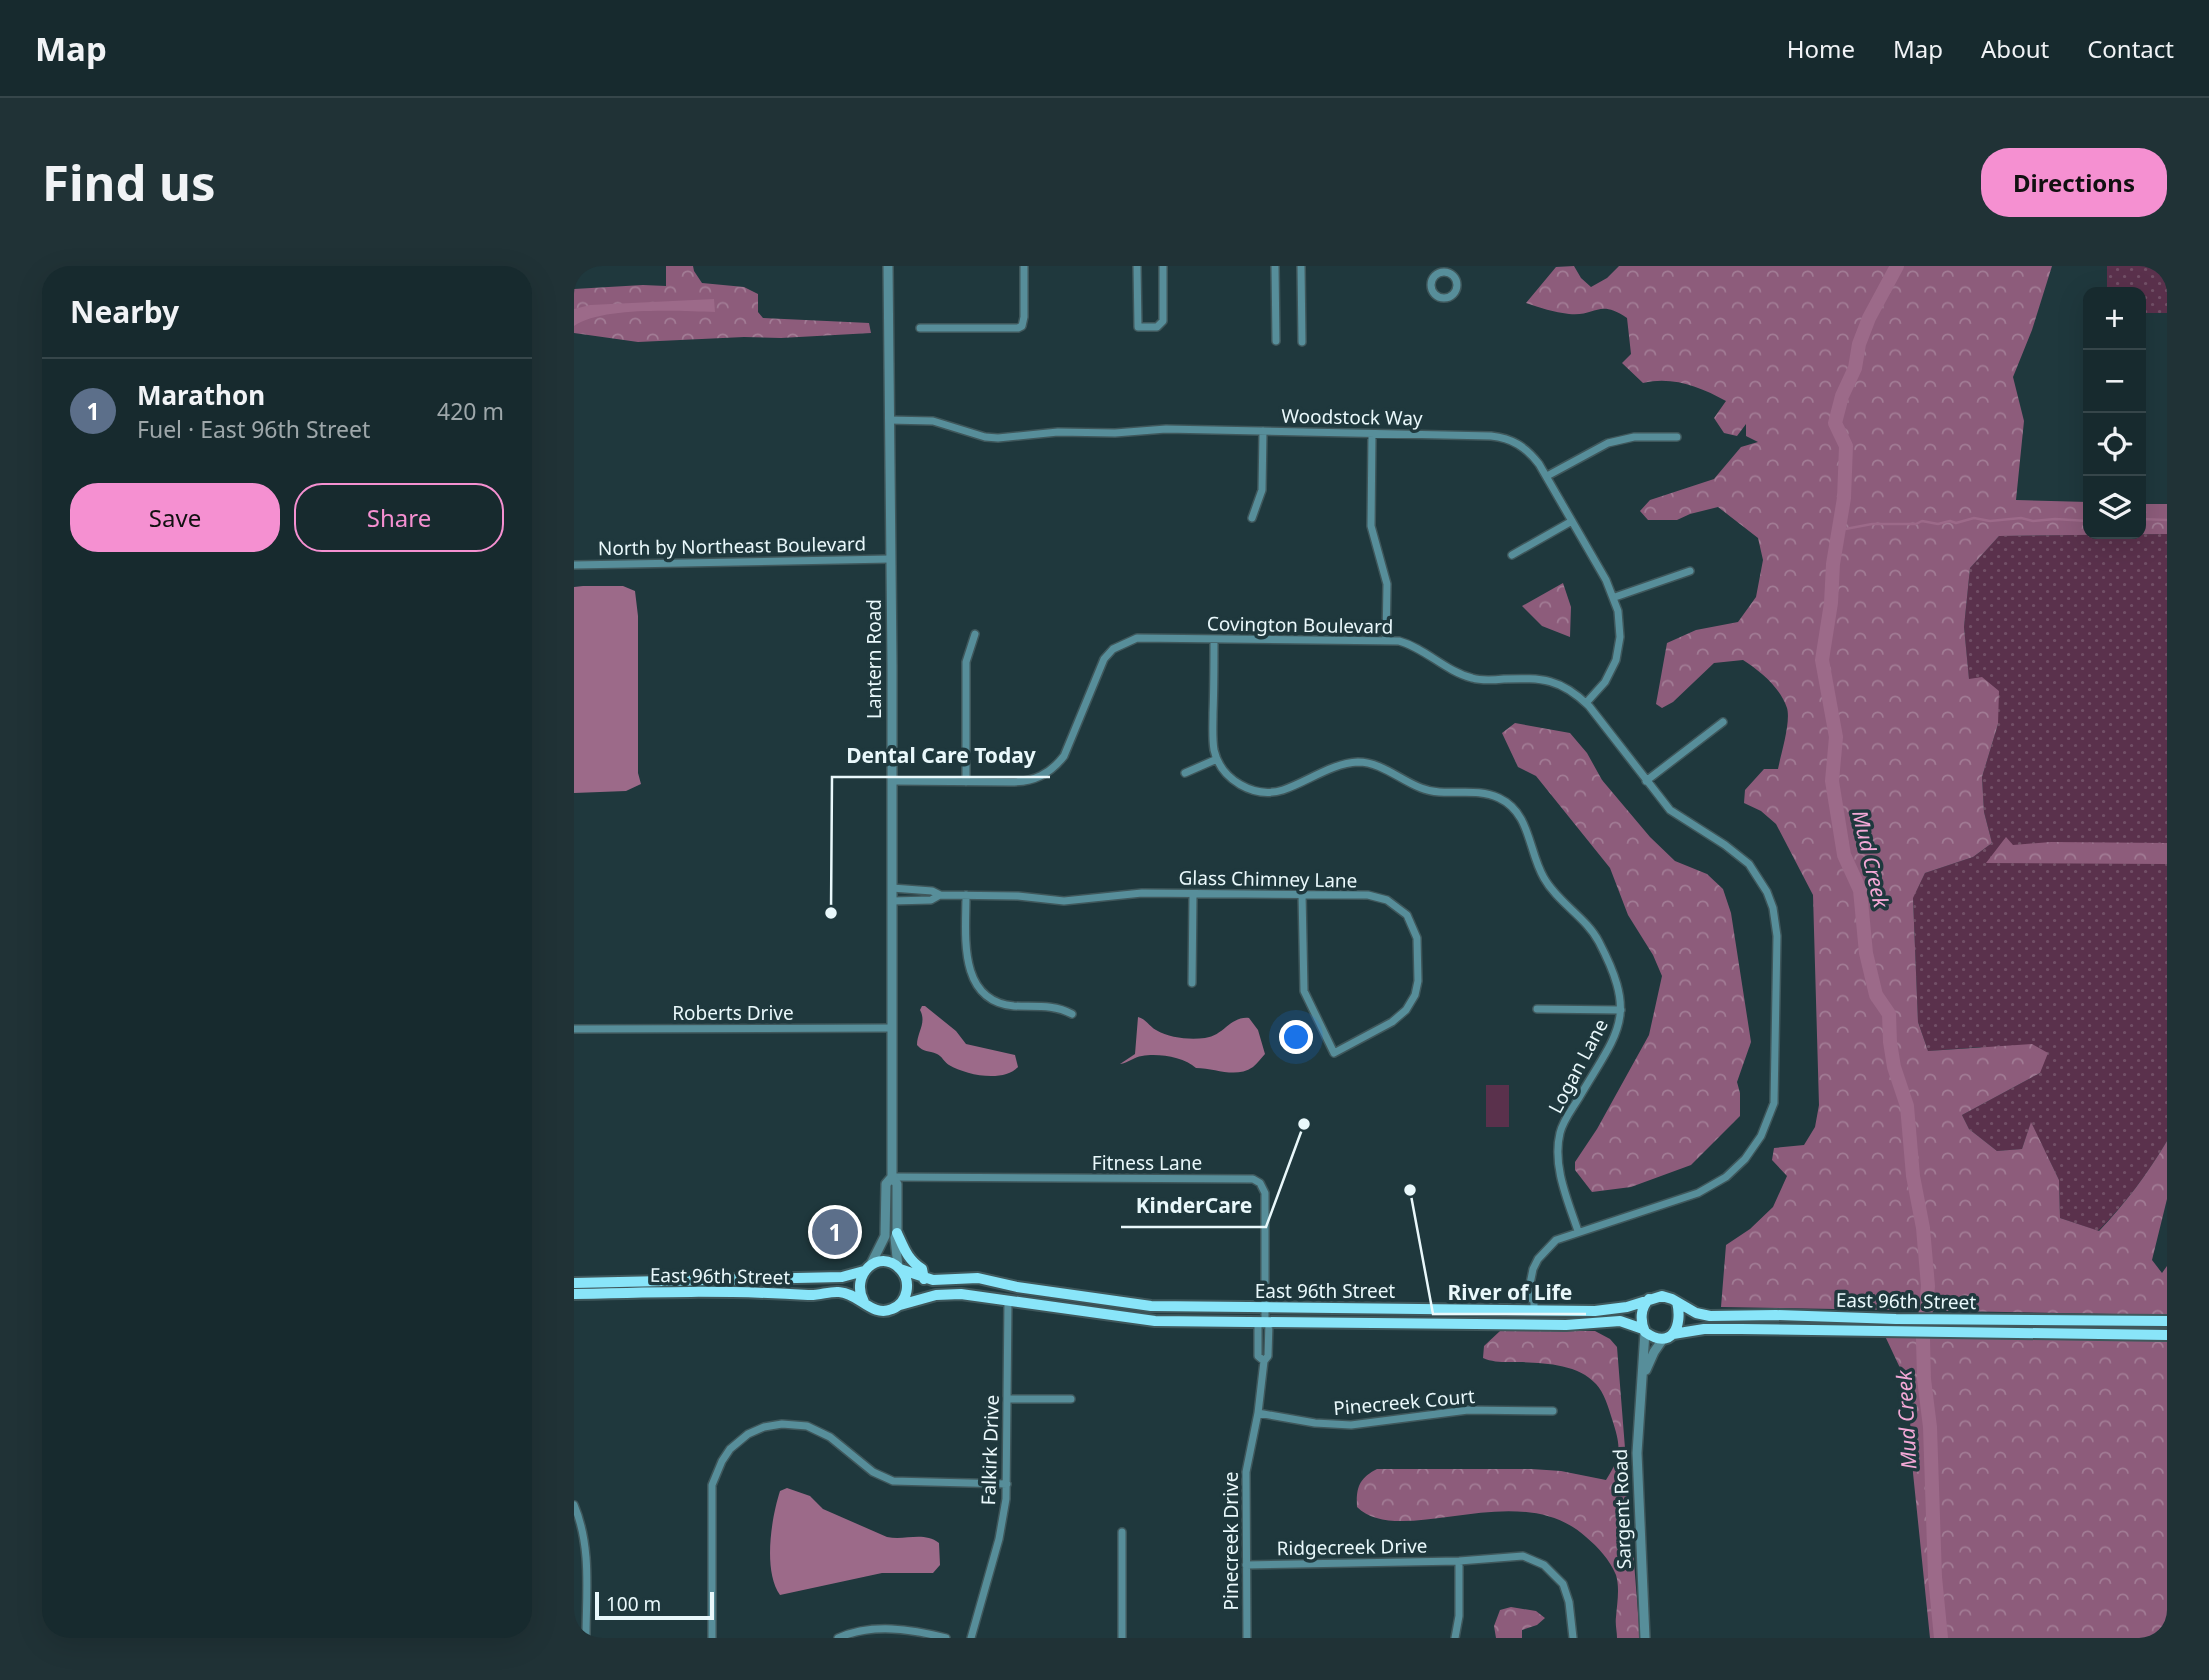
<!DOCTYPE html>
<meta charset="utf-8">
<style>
:root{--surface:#172a2e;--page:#203236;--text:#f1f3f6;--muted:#9ea7aa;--line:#36464a;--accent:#f590d1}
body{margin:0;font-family:"Noto Sans",sans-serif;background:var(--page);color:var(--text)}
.controls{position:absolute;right:21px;top:21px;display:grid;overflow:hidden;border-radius:14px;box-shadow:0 7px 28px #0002}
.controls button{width:63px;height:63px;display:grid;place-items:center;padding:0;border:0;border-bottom:2px solid var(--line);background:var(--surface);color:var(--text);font:35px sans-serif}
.scale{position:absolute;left:21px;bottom:18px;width:119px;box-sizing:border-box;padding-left:7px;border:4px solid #e9f8fb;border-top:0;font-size:19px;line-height:24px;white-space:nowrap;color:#e9f8fb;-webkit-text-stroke:5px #1f383d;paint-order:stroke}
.you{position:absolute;left:723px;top:772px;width:24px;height:24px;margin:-18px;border:5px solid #fff;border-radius:50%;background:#1a73e8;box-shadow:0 0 0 10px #1a73e833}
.badge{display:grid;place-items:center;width:46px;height:46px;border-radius:50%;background:var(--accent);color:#fff;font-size:23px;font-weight:700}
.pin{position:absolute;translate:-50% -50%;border:4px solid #fff;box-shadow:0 2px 7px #0006}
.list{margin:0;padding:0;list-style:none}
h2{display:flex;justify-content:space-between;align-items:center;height:91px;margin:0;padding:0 28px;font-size:30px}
h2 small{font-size:23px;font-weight:400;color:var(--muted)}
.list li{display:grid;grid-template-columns:46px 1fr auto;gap:21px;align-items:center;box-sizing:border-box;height:105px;padding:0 28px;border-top:2px solid var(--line)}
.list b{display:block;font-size:26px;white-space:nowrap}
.list p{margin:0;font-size:23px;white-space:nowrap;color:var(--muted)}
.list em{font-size:23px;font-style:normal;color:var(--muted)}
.actions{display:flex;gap:14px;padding:21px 28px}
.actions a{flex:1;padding:16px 0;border:2px solid var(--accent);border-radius:28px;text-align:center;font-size:24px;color:var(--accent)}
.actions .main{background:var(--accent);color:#111}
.icon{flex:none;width:38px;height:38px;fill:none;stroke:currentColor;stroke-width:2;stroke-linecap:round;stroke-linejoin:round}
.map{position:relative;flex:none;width:1593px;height:1372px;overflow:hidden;border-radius:28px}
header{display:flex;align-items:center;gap:42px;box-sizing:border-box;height:98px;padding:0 35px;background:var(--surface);border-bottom:2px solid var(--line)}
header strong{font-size:33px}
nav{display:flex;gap:38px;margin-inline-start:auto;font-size:24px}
.intro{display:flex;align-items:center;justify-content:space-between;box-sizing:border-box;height:168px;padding:0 42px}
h1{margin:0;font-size:49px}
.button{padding:18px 32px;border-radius:28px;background:var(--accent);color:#111;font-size:24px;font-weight:700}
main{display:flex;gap:42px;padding:0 42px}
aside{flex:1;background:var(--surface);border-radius:28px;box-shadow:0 7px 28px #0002}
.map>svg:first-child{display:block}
.grass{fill:url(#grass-dots)}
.forest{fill:url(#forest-crowns)}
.pitch{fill:#5a314c}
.water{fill:#9c6a89}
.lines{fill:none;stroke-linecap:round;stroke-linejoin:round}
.stream{stroke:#9c6a89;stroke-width:2.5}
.river{stroke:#9c6a89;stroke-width:14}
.minor-casing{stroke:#3f575b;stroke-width:10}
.tertiary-casing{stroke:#3f575b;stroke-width:12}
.primary-casing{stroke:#3f575b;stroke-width:14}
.minor{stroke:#578e9a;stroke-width:7}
.tertiary{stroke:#578e9a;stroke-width:9}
.primary{stroke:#89e5f9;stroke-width:10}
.labels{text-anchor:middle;stroke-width:7;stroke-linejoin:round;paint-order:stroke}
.street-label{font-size:19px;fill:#e9f8fb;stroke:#1f383d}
.water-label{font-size:21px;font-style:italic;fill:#f3a8d6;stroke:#1f383d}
.leader{fill:none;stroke:#e9f8fb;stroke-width:2.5}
.callout-dot{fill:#e9f8fb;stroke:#1f383d;stroke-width:2.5}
.callout-label{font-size:21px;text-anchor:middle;font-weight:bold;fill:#e9f8fb;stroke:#1f383d;stroke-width:7;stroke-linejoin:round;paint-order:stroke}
</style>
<header>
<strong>Map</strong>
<nav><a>Home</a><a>Map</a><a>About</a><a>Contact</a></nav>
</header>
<div class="intro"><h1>Find us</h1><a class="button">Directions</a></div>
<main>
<aside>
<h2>Nearby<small></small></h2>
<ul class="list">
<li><span class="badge" style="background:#5c6f8a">1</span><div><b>Marathon</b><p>Fuel · East 96th Street</p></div><em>420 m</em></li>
</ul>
<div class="actions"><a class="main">Save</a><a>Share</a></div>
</aside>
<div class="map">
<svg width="1593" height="1372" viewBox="0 0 1593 1372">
<defs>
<pattern id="grass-dots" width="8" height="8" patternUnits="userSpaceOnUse" patternTransform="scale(1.75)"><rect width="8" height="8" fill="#5a314c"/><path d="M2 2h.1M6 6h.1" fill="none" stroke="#725067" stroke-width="1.8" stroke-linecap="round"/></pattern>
<pattern id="forest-crowns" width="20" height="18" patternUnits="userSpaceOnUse" patternTransform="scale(1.75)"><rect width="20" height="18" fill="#8d5c7b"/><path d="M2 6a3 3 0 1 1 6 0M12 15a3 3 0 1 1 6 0" fill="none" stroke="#a27c95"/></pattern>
</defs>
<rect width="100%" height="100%" fill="#1f383d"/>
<path class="grass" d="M 1533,0 L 1593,0 L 1593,47 L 1567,47 L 1567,26 L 1533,26 Z
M 1593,268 L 1593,875 C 1574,907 1551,938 1524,965 L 1486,952 L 1485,914 L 1457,857 L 1448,883 L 1423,885 L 1395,863 L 1388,849 L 1466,807 L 1406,781 L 1354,785 L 1344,756 L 1339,631 L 1351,607 L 1399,591 L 1418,577 L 1410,546 L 1408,511 L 1424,458 L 1395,414 L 1390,361 L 1396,302 L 1425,270 Z"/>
<path class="forest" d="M 92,0 L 119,0 L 120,5 L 128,17 L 170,21 L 184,28 L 184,46 L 189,52 L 295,57 L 297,67 L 207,72 L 170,71 L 64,76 L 0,67 L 0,23 L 69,19 L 92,20 Z
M 1000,0 L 1007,12 L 1017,21 L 1033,12 L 1045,0 L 1478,0 L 1458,64 L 1439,111 L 1450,155 L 1442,234 L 1514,236 L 1514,268 L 1567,268 L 1567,238 L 1593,238 L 1593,268 L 1425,270 L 1396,302 L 1390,361 L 1395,413 L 1408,411 L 1425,425 L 1424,458 L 1408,511 L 1410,546 L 1418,577 L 1399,591 L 1351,607 L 1339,632 L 1344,756 L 1354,785 L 1458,778 L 1474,787 L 1466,807 L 1388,849 L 1395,863 L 1423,885 L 1448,883 L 1457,856 L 1485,914 L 1486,952 L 1525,965 C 1551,938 1574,907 1593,875 L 1593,933 L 1578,994 L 1588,1007 L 1593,1000 L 1593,1049 L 1147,1041 L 1152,979 L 1176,963 L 1199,941 L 1213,910 L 1198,894 L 1200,882 L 1230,879 L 1241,861 L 1245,839 L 1239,629 L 1202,558 L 1187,545 L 1170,537 L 1171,524 L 1190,503 L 1204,503 C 1207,488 1217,456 1213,442 C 1206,421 1186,405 1169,394 L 1140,397 L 1099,436 L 1088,442 L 1082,438 L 1093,377 L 1122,364 L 1164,356 L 1182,331 L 1189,294 L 1184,272 L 1144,241 L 1116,248 L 1103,254 L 1074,254 L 1066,245 L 1076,234 L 1140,213 L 1167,181 L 1184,176 L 1172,170 L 1172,158 L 1163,170 L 1150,167 L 1140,152 L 1152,135 C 1126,121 1099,110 1069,117 L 1048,97 L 1057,88 L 1053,52 C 1024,32 1022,51 995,48 C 980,46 966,42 952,37 L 982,1 Z
M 989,317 L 997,341 L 996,371 L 968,360 L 948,340 Z
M 941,457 L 996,467 L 1013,487 L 1028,514 L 1076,571 L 1101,595 L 1133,608 L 1149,623 L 1157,647 L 1177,776 L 1163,816 L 1166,827 L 1166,850 L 1117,899 L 1057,921 L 1018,926 L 1001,904 L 1001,896 L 1023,863 L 1075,769 L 1088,710 L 1079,689 L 1054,649 L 1036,602 L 962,510 L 944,501 L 928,467 Z
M 1432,571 L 1439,579 L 1477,576 L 1593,577 L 1593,598 L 1412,597 Z
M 926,1065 L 1021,1065 L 1036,1073 L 1043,1081 L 1066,1372 L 1043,1372 C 1043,1365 1041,1358 1042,1351 C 1043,1338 1046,1322 1042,1309 C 1036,1294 1024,1281 1012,1271 C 944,1209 827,1284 783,1241 C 782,1222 785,1212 803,1203 L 958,1203 L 987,1205 L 1032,1214 C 1048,1189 1047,1181 1038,1153 C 1035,1143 1030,1126 1022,1118 C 1004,1098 971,1097 946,1096 C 933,1096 920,1097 909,1092 L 910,1080 Z
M 1311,1070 L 1593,1074 L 1593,1372 L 1356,1372 L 1339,1207 L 1334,1119 Z
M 937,1341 L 962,1345 L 971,1352 L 963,1359 L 948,1364 L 948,1372 L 922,1372 L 920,1360 L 926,1344 Z"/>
<path class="pitch" d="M 912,819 L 935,819 L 935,861 L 912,861 Z"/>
<path class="water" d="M 140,33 L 141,46 C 107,45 28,40 0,60 L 0,43 L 16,39 Z
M 9,320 L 49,320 L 61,325 L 64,350 L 64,507 L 67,518 L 52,525 L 0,527 L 0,321 Z
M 348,740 L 351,740 L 382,765 L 392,778 L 441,789 L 444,801 C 429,817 392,809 375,799 C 370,796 368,790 363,788 C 354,784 350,787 343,779 C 343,766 353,757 346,744 Z
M 564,751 C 572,753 575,760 582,764 C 596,772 615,774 631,772 C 650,770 656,750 675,752 L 684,764 L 691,788 C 687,792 684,797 679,801 C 661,813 642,802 622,802 C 610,791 584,787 568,790 C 560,791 554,797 546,798 L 561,788 Z
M 213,1222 L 236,1230 L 249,1243 L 313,1271 C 331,1275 349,1265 365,1277 L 366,1299 L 359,1307 L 308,1307 L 206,1329 C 189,1305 197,1253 206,1225 Z"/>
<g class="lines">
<path class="stream" d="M 1567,253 L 1593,254
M 1266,264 L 1298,258 L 1342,258 L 1348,255 L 1364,258 L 1376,255 L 1382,257 L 1400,252 L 1416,255 L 1447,252 L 1459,255 L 1481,253 L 1514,255"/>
<path class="river" d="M 1323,0 L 1295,52 L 1285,78 L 1281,102 L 1268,130 L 1261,157 L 1272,180 L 1270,232 L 1259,298 L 1257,337 L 1248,394 L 1262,471 L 1258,515 L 1270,589 L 1286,624 L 1292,687 L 1302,729 L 1315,748 L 1316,776 L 1320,801 L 1333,840 L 1339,910 L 1349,962 L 1354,1020 L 1349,1073 L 1350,1113 L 1356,1161 L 1361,1311 L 1367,1372"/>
<defs>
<path id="minor" d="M 563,0 L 564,61 L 583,61 L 589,55 L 589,0
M 701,0 L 702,75
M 727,0 L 728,76
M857 19a13 13 0 1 1 26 0a13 13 0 1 1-26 0Z
M 346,62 L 444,62 L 448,60 L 450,51 L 450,0
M 315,154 L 359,155 L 411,171 L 424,172 L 484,166 L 541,167 L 592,163 L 917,170 C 938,172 952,181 965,198 L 1032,314 L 1044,345 L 1046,371 L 1042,394 L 1031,416 L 1012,437
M 798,168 L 797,260 L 813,318 L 812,375
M 973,210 L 1034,177 L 1060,171 L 1103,171
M 678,252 L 688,224 L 689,165
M 938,289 L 998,255
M 0,299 L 316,293
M 1041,331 L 1116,305
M 640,373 C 640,397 640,422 639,447 C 639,459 638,472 640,484 C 647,514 680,533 709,524 C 733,516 758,497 784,496 C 807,496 826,514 847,522 C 872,532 900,520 925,532 C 957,547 954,585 970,612 C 984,637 1012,651 1025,676 C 1064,751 1045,764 1006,830 C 999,842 989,854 986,867 C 978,900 994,935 1004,965
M 611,507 L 643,493
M 318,515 L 437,516 C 460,516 476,508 490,490 L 530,393 L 539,383 L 563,372 L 825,375 C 851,382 871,405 898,412 C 908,415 920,414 930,413 C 969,412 986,412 1015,440 L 1096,544 L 1151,579 L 1175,598 L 1193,626 L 1199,642 L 1203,670 L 1200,837 L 1187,870 L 1171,893 L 1152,911 L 1124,927 L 982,974 L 964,993 L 959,1003 L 955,1023 L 956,1032 L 960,1035 L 960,1044
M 1072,515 L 1149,456
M 392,516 L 392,396 L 401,368
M 318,622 L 358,625 L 366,629 L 444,630 L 490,635 L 568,627 L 794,629 L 813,634 L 833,649 L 843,672 L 844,715 L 841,729 L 832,744 L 818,756 L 760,787 L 730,725 L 728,628
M 392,629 C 392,668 383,735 440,740 C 461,741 479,738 498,748
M 318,635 L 357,634 L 366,629
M 618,717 L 619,628
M 963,743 L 1047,744
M 0,763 L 318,762
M 318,911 L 679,913 L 686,917 L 691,927 L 691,1056
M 684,1056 L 684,1090 L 690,1095
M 435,1133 L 497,1133
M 684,1147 L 741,1157 L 777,1159 L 894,1144 L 979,1145
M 0,1239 C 18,1281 12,1328 12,1372
M 672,1299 L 885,1295 L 949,1290 L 970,1299 L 989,1318 L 995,1336 L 999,1372
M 138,1372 L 138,1219 L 148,1195 L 156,1183 L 174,1168 L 190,1161 L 208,1158 L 233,1160 L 256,1171 L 299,1206 L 319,1215 L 433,1218
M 264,1372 C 298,1357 337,1363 372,1372
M 397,1372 L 425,1273 L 432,1233 L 434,1034
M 548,1372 L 548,1266
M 673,1372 L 672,1206 L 684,1147 L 690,1095 L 694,1090 L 695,1056
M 881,1372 L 885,1350 L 885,1295"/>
<path id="tertiary" d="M 314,0 L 318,399 L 318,911 L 323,918 L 323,967 L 321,972 L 324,1001
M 296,1000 L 311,970 L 312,918 L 318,911
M 1072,1104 L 1080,1086 L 1089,1073
M 1071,1372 L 1063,1187 L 1071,1066"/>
<path id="primary" d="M 323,967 C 330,982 333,993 348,1003 L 350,1013
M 326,1003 L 359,1014 L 404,1012 L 443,1021 L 577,1040 L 1021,1045 L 1053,1041 L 1088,1030 L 1098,1033 L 1122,1047 L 1136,1050 L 1202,1049 L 1322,1053 L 1593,1055
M 0,1017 L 268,1011 L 290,1005
M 0,1028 C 78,1026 156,1024 234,1029 C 245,1030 255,1025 265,1026 C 285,1027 298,1052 318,1043 C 334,1037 338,1015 326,1003 C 305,981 275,1009 290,1036
M 1075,1033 C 1066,1042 1066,1055 1071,1066 C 1098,1085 1109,1060 1103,1036
M 326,1039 L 362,1029 L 387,1028 L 581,1055 L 992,1059 L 1046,1055 L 1069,1063
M 1099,1068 L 1130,1063 L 1167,1063 L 1593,1069"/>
</defs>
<use href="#minor" class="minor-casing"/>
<use href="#tertiary" class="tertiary-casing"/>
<use href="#primary" class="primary-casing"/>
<use href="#minor" class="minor"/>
<use href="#tertiary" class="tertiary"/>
<use href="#primary" class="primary"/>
</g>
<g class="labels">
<g class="street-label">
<text transform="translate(778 151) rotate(1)" y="7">Woodstock Way</text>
<text transform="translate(158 280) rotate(-1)" y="7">North by Northeast Boulevard</text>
<text transform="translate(726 359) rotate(1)" y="7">Covington Boulevard</text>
<text transform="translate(300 393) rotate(-90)" y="7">Lantern Road</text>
<text transform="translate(694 613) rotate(1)" y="7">Glass Chimney Lane</text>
<text x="159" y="754">Roberts Drive</text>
<text transform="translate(1004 800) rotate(-62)" y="7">Logan Lane</text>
<text x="573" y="904">Fitness Lane</text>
<text transform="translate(146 1010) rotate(1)" y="7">East 96th Street</text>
<text x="751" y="1032">East 96th Street</text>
<text transform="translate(1332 1035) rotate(1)" y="7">East 96th Street</text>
<text transform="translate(830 1136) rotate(-5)" y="7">Pinecreek Court</text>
<text transform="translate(416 1184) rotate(-88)" y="7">Falkirk Drive</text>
<text transform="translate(1048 1243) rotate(-92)" y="7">Sargent Road</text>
<text transform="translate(657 1275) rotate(-90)" y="7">Pinecreek Drive</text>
<text transform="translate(778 1281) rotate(-1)" y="7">Ridgecreek Drive</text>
</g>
<g class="water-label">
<text transform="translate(1296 593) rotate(77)" y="7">Mud Creek</text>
<text transform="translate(1333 1154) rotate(-93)" y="7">Mud Creek</text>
</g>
</g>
<path class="leader" d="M257 647L258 511H476M730 858L692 961H547M836 924L859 1048H1012"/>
<g class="callout-dot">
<circle cx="257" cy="647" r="7"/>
<circle cx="730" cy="858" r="7"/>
<circle cx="836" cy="924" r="7"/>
</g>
<g class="callout-label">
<text x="367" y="497">Dental Care Today</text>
<text x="620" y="947">KinderCare</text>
<text x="936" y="1034">River of Life</text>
</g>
</svg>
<div class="controls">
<button>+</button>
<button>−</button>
<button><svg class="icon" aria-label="locate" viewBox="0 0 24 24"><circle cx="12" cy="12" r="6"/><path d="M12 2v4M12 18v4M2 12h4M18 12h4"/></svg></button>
<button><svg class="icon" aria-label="layers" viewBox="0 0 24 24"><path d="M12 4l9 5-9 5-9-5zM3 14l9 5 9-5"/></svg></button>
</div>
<div class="scale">100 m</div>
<div class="you"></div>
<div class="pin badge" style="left:261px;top:966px;background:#5c6f8a">1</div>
</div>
</main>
